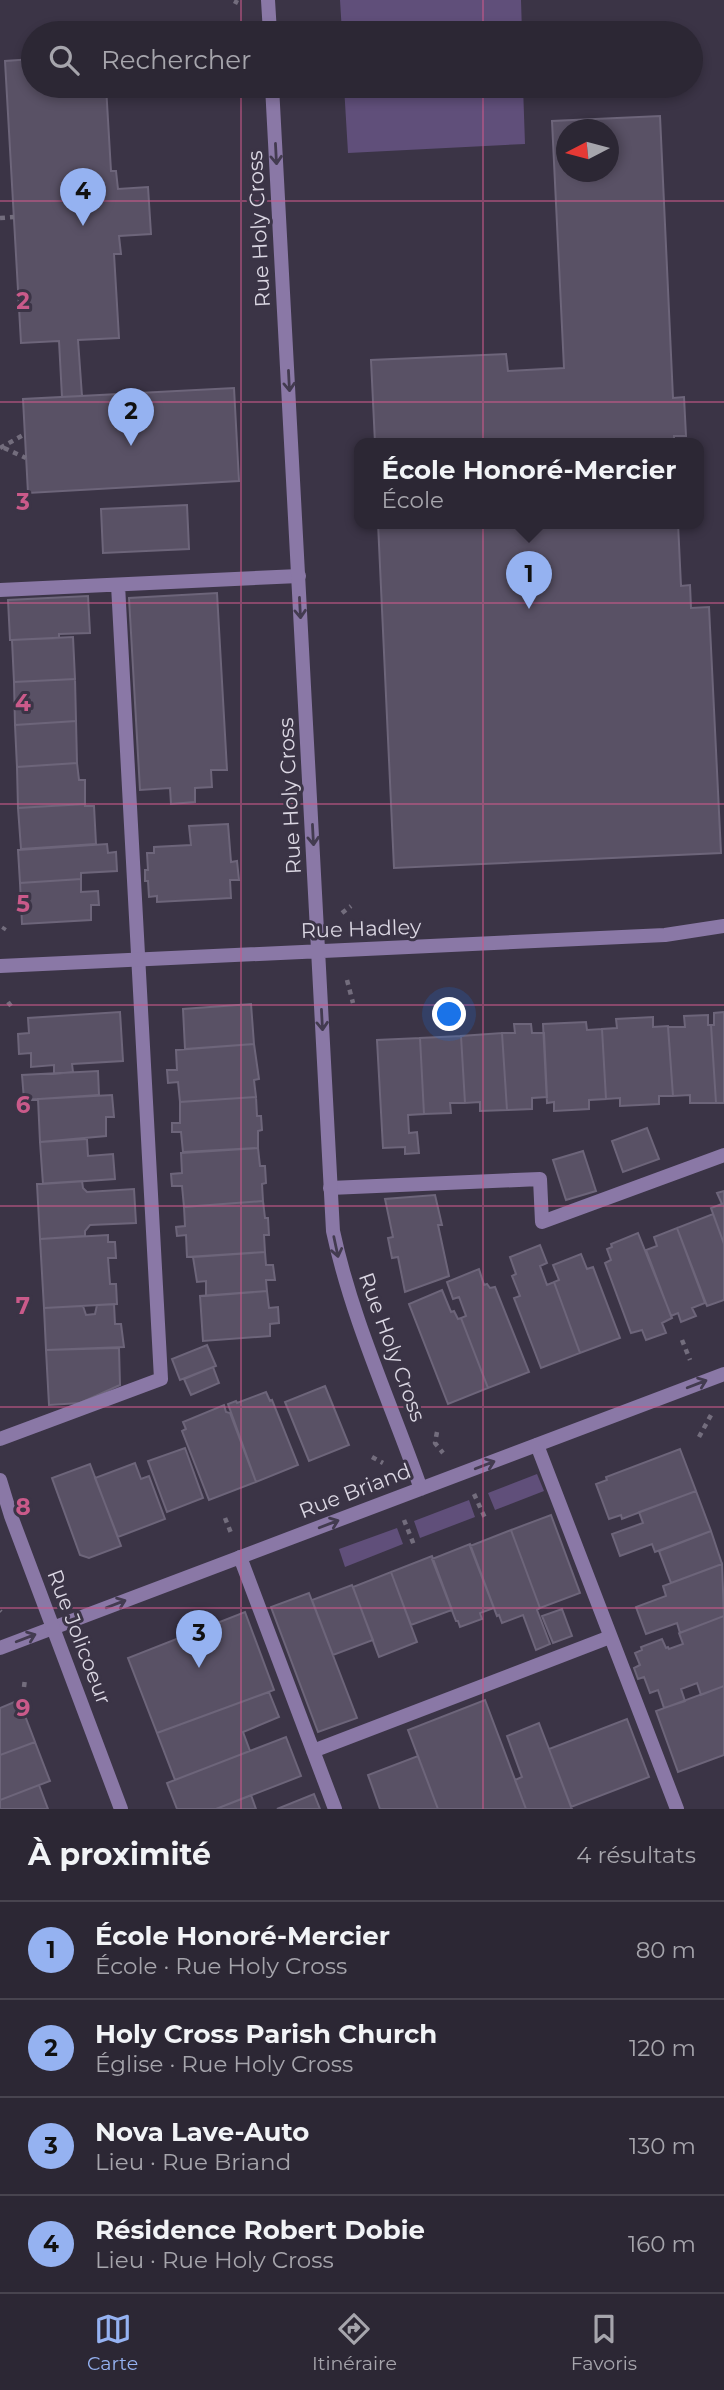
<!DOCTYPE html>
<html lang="fr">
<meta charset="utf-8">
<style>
:root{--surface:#2c2734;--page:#342f3c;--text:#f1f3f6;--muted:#a6a5ac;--line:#48444f;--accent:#95b2f1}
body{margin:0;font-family:Montserrat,sans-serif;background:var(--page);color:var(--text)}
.compass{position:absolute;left:556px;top:119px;width:63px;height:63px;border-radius:50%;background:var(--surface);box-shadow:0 4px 10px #0003;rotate:264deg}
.you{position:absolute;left:450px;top:1015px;width:24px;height:24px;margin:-18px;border:5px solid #fff;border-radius:50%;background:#1a73e8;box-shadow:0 0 0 10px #1a73e833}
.badge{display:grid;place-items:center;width:46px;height:46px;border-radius:50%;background:var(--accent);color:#111;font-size:23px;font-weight:700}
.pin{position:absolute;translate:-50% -58px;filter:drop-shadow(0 2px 4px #0008)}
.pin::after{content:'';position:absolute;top:37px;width:24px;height:21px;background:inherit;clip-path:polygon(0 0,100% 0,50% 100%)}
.popup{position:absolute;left:354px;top:438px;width:350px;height:91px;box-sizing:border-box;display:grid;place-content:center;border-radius:14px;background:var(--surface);filter:drop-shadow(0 2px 5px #0005);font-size:23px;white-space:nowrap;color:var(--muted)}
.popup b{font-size:26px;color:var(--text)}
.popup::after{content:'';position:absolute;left:50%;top:100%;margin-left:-14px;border:14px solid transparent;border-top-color:var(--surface)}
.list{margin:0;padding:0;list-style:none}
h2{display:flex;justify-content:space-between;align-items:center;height:91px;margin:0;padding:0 28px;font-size:30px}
h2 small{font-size:23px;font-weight:400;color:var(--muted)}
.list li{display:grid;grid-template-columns:46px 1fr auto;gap:21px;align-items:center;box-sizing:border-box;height:98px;padding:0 28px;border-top:2px solid var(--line)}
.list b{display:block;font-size:26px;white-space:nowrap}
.list p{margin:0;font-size:23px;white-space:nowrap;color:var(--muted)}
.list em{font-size:23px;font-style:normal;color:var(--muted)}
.icon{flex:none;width:38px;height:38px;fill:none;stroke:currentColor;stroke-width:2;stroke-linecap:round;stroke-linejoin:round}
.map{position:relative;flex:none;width:724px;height:1809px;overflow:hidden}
.search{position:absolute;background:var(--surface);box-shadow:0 4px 10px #0003;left:21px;right:21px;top:21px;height:77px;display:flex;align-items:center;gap:18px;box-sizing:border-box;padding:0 24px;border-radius:38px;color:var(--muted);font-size:26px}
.sheet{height:483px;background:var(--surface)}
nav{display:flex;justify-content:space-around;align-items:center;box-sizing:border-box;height:98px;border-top:2px solid var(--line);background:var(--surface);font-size:19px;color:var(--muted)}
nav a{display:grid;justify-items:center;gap:4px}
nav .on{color:var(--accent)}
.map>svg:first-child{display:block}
.green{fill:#604f7a}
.building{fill:#595165;stroke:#6d657a;stroke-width:2;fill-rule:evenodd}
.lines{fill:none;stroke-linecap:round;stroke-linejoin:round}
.path{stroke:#736d7d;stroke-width:4.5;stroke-dasharray:5 5;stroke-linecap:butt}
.service{stroke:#8a78a6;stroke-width:14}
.minor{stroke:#8a78a6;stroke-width:14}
.tertiary{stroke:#8a78a6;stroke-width:14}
.oneway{stroke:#433b50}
.grid{fill:none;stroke:#ca5a8a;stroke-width:2;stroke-opacity:0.55}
.labels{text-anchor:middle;stroke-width:6;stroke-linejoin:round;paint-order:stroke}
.street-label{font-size:21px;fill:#dad6e2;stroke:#3b3446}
.grid-label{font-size:23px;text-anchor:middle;font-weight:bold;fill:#ca5a8a;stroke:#3b3446;stroke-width:6;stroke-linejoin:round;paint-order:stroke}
</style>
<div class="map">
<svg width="724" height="1809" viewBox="0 0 724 1809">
<rect width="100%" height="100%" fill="#3b3446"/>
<path class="green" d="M 340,0 L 521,0 L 522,33 L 342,33 Z
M 344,86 L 523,86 L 525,144 L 348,153 Z
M 537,1474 L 544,1491 L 495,1510 L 488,1493 Z
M 469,1500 L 475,1517 L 420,1538 L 414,1521 Z
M 397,1528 L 403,1544 L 345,1567 L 339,1549 Z"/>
<path class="building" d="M 33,59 L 33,86 L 106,86 L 111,171 L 116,171 L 118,189 L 148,187 L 151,234 L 119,236 L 121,254 L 114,254 L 119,338 L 78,340 L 82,396 L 62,397 L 59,341 L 21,343 L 5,61 Z
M 660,116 L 673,398 L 684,397 L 686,436 L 674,436 L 674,443 L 375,443 L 371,360 L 506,354 L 508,371 L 564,368 L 552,121 ZM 566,130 L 608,130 L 608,172 L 566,172 Z
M 234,388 L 239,481 L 28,493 L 23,399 Z
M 187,505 L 189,549 L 103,553 L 101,509 Z
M 378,523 L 678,523 L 681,586 L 690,585 L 691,608 L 709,607 L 721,853 L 394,868 Z
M 217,593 L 227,770 L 211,770 L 212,787 L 195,788 L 195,802 L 171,804 L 170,788 L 140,790 L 129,598 Z
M 88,596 L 90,633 L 59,634 L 59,638 L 10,640 L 8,600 Z
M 73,637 L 75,679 L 14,682 L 12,640 Z
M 75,679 L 76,721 L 15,725 L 14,682 Z
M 76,721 L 77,763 L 17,767 L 15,725 Z
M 77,763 L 79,780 L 85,780 L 85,804 L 18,808 L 17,767 Z
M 85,804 L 85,806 L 94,806 L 96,844 L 21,849 L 18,808 Z
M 228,824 L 231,862 L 237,861 L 239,880 L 230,880 L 231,898 L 157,902 L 157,896 L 149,897 L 148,881 L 145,881 L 145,870 L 148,870 L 147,853 L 154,853 L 154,847 L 191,845 L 189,826 Z
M 107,844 L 108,853 L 116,852 L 117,871 L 81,873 L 81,879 L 20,883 L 18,850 Z
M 81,879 L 81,892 L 98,891 L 99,905 L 91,905 L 91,920 L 22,924 L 20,883 Z
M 251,1004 L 254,1044 L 185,1049 L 183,1009 Z
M 120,1012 L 123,1061 L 72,1064 L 73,1072 L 54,1074 L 54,1065 L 31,1067 L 31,1053 L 19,1054 L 18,1034 L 29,1033 L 28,1018 Z
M 724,1012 L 724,1103 L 716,1103 L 711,1025 L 714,1025 L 714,1013 Z
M 708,1015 L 708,1025 L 711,1025 L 716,1103 L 690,1103 L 690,1095 L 673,1096 L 668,1027 L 685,1027 L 684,1016 Z
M 653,1017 L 653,1027 L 668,1026 L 673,1096 L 659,1096 L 659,1104 L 620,1106 L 620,1098 L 606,1099 L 602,1029 L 617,1028 L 616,1019 Z
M 586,1022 L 587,1030 L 602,1029 L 606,1099 L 589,1100 L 589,1109 L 554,1111 L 554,1102 L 547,1103 L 543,1024 Z
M 514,1024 L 531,1024 L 532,1033 L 544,1033 L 547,1097 L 532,1098 L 532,1109 L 507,1110 L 502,1033 L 515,1033 Z
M 502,1033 L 507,1110 L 480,1111 L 480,1102 L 465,1103 L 461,1036 Z
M 461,1036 L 465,1103 L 450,1103 L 451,1113 L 424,1114 L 420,1038 Z
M 420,1038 L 424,1114 L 408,1115 L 409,1133 L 417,1132 L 419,1153 L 405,1154 L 405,1147 L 383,1148 L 377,1040 Z
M 254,1044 L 259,1079 L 254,1080 L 256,1097 L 180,1102 L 178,1082 L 168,1083 L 167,1070 L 177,1070 L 176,1050 Z
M 98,1071 L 99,1095 L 24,1100 L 22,1075 Z
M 112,1095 L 114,1117 L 106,1117 L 106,1136 L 40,1142 L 38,1099 Z
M 256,1097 L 257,1116 L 261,1116 L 262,1130 L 258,1131 L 258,1148 L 183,1152 L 181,1132 L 172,1132 L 172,1123 L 180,1123 L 180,1102 Z
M 647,1128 L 659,1159 L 623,1172 L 612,1141 Z
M 87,1139 L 88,1156 L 113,1154 L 115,1179 L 43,1184 L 40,1142 Z
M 258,1148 L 260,1166 L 265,1166 L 266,1183 L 262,1184 L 263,1201 L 184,1207 L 182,1186 L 172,1186 L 171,1174 L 182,1173 L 181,1153 Z
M 583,1151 L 596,1191 L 566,1200 L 553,1160 Z
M 82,1181 L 83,1188 L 87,1192 L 134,1189 L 136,1223 L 90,1225 L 85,1231 L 85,1236 L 40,1239 L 37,1184 Z
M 724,1191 L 724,1244 L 711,1208 L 722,1204 L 717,1193 Z
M 435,1195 L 442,1225 L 438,1225 L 449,1276 L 405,1292 L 398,1257 L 392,1258 L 388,1238 L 393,1237 L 385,1199 Z
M 263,1201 L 265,1218 L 268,1218 L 269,1235 L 264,1235 L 265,1252 L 187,1257 L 186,1235 L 177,1236 L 176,1227 L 185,1226 L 184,1207 Z
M 713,1214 L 724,1244 L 724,1300 L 707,1306 L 677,1228 Z
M 677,1228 L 705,1303 L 692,1308 L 696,1316 L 681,1322 L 678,1313 L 671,1316 L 646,1250 L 657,1246 L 654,1237 Z
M 638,1233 L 672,1318 L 662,1323 L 666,1333 L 646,1340 L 642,1330 L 631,1333 L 605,1263 L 611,1260 L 607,1249 L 612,1247 L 611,1244 Z
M 108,1235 L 108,1242 L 115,1242 L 116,1258 L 108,1258 L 110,1284 L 116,1284 L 117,1304 L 44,1308 L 40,1239 Z
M 540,1245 L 547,1263 L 540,1266 L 547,1285 L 554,1282 L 580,1353 L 541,1368 L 514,1298 L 520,1296 L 512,1276 L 516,1274 L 510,1257 Z
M 265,1252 L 266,1265 L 273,1265 L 275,1280 L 266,1280 L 267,1291 L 206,1296 L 206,1281 L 197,1282 L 193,1257 Z
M 581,1254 L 587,1269 L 593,1267 L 620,1338 L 580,1353 L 554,1282 L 559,1280 L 553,1265 Z
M 479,1269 L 484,1285 L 487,1284 L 490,1288 L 495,1287 L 529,1372 L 488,1388 L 461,1318 L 466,1316 L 459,1297 L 453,1299 L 447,1282 Z
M 442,1290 L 451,1312 L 454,1311 L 458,1319 L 461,1318 L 488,1388 L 448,1404 L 409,1304 Z
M 267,1291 L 269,1308 L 278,1307 L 279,1323 L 270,1324 L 270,1336 L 203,1341 L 200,1296 Z
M 114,1304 L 115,1324 L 121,1324 L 124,1347 L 46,1350 L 44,1308 L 83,1306 L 86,1315 L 95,1314 L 97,1305 Z
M 207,1345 L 216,1366 L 180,1380 L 172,1359 Z
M 119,1348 L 120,1385 L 80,1403 L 49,1405 L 46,1350 Z
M 213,1367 L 219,1383 L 191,1395 L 184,1379 Z
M 325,1386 L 349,1445 L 309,1461 L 285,1402 Z
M 266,1392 L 270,1401 L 272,1400 L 298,1465 L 256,1482 L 228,1404 L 236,1401 L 237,1403 Z
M 224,1405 L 226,1412 L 230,1413 L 256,1482 L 209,1500 L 182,1431 L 186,1429 L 183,1422 Z
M 185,1448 L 203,1498 L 167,1512 L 148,1461 Z
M 680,1449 L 696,1491 L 622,1519 L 621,1515 L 609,1519 L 596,1484 L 607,1480 L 606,1477 Z
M 135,1463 L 141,1479 L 149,1476 L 165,1519 L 118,1537 L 95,1478 Z
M 90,1464 L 121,1546 L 89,1558 L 80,1555 L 52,1478 Z
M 696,1491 L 711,1531 L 655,1552 L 652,1544 L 620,1556 L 612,1534 L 643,1523 L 639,1512 Z
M 551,1515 L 580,1593 L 540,1608 L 511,1530 Z
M 511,1530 L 540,1608 L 537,1610 L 550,1644 L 536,1650 L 523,1615 L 502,1623 L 499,1615 L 497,1616 L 470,1546 Z
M 711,1531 L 722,1564 L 671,1583 L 659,1551 Z
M 470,1544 L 494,1608 L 480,1613 L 482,1619 L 460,1627 L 458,1621 L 456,1621 L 432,1559 Z
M 432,1556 L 452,1610 L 411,1625 L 391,1572 Z
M 722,1564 L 724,1616 L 680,1633 L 677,1623 L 646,1634 L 636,1607 L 666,1596 L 663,1586 Z
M 391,1572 L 417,1642 L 379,1657 L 353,1587 Z
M 352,1585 L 373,1640 L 333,1655 L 312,1600 Z
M 309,1593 L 357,1718 L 318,1732 L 271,1607 Z
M 562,1609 L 572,1636 L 553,1643 L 542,1616 Z
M 245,1612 L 274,1690 L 157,1733 L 128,1658 Z
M 724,1616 L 724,1686 L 701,1695 L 697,1683 L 681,1689 L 685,1701 L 664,1708 L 658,1690 L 650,1693 L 644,1677 L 638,1679 L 634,1668 L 640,1665 L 635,1653 L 642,1650 L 641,1647 L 662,1639 L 666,1648 L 668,1647 L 669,1649 L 683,1644 L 679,1633 Z
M 724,1686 L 724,1755 L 678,1772 L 656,1711 Z
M 269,1692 L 279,1717 L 243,1732 L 250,1751 L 175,1780 L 157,1733 Z
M 19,1700 L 35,1742 L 0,1755 L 0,1708 Z
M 485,1700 L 526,1809 L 438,1809 L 408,1730 Z
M 627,1719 L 649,1777 L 571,1807 L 549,1749 Z
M 539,1723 L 549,1749 L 572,1809 L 526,1809 L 515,1780 L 522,1777 L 507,1736 Z
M 286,1737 L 301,1776 L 216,1809 L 177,1809 L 167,1783 Z
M 35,1742 L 50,1781 L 0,1800 L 0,1755 Z
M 418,1756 L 438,1809 L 380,1809 L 368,1775 Z
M 39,1785 L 48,1809 L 0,1809 L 0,1800 Z
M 314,1794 L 320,1809 L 277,1809 Z
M 251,1795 L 256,1809 L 216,1809 Z"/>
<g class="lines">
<path class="path" d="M 235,4 L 237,0
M 0,218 L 14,217
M 0,448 L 25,434
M 4,448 L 26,458
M 342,913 L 351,906
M 3,930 L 5,927
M 347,980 L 353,1003
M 8,1002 L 11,1006
M 682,1340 L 690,1360
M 437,1432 L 435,1443 L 443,1453
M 699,1437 L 711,1415
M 372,1457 L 383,1463
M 474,1494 L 485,1518
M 225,1518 L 231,1533
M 404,1520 L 414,1545
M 0,1611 L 1,1612
M 24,1687 L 25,1679"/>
<path class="service" d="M 0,590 L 299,576
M 330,1188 L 540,1179 L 542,1222 L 724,1155
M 0,1439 L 161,1379 L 118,585
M 537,1445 L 677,1809
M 240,1557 L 335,1809
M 313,1751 L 610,1637"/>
<path class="minor" d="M 268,0 L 270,33
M 272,86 L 333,1231 C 352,1320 391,1403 421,1489
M 0,966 L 665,935 L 724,926
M 0,1648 L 724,1374"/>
<path class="tertiary" d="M 0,1480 L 11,1516 L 121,1809"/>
</g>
<defs><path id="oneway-shaft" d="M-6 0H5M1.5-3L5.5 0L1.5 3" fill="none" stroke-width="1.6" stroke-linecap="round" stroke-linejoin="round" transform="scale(1.75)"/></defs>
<g class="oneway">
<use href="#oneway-shaft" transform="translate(276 154) rotate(87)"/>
<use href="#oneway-shaft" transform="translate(289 381) rotate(87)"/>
<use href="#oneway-shaft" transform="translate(300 608) rotate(87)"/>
<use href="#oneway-shaft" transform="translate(313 835) rotate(87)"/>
<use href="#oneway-shaft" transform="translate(322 1020) rotate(87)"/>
<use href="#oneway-shaft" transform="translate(336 1247) rotate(78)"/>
<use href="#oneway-shaft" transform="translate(697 1384) rotate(-21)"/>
<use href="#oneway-shaft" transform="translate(485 1465) rotate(-21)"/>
<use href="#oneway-shaft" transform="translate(329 1524) rotate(-21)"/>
<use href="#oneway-shaft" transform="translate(116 1604) rotate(-21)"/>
<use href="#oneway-shaft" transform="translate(26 1638) rotate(-21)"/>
</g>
<path class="grid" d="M 241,0 L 241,33M 483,0 L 483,33M 241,86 L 241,1809M 483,86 L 483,1809M 0,201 L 724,201M 0,402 L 724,402M 0,603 L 724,603M 0,804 L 724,804M 0,1005 L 724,1005M 0,1206 L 724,1206M 0,1407 L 724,1407M 0,1608 L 724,1608"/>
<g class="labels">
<g class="street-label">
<text transform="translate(259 229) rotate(-93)" y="7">Rue Holy Cross</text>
<text transform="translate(290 796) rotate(-93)" y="7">Rue Holy Cross</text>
<text transform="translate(361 929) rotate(-2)" y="7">Rue Hadley</text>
<text transform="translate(392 1347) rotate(70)" y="7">Rue Holy Cross</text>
<text transform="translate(355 1491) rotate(-21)" y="7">Rue Briand</text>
<text transform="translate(79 1637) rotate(69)" y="7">Rue Jolicoeur</text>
</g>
</g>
<g class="grid-label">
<text x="23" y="309">2</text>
<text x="23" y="510">3</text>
<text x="23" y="711">4</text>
<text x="23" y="912">5</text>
<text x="23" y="1113">6</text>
<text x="23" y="1314">7</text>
<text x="23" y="1515">8</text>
<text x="23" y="1716">9</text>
</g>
</svg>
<svg class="compass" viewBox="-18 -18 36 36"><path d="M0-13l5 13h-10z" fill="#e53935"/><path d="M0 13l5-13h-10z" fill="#a6a5ac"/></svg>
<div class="you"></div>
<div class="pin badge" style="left:529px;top:609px">1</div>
<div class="popup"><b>École Honoré-Mercier</b>École</div>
<div class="pin badge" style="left:131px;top:446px">2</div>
<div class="pin badge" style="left:199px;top:1668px">3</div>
<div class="pin badge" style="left:83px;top:226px">4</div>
<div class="search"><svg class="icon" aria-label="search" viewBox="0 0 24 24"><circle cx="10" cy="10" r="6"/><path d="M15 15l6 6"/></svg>Rechercher</div>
</div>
<section class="sheet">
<h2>À proximité<small>4 résultats</small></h2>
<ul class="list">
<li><span class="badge">1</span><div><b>École Honoré-Mercier</b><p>École · Rue Holy Cross</p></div><em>80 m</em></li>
<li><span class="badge">2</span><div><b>Holy Cross Parish Church</b><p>Église · Rue Holy Cross</p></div><em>120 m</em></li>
<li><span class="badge">3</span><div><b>Nova Lave-Auto</b><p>Lieu · Rue Briand</p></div><em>130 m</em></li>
<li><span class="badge">4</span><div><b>Résidence Robert Dobie</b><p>Lieu · Rue Holy Cross</p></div><em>160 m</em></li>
</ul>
</section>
<nav>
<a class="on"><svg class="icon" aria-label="map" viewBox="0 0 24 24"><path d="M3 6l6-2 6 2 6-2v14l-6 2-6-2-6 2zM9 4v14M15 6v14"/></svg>Carte</a>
<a><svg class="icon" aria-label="directions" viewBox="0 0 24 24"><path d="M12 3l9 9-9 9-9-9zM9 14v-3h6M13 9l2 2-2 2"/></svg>Itinéraire</a>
<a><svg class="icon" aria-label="saved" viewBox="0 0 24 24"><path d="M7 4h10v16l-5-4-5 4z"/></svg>Favoris</a>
</nav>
